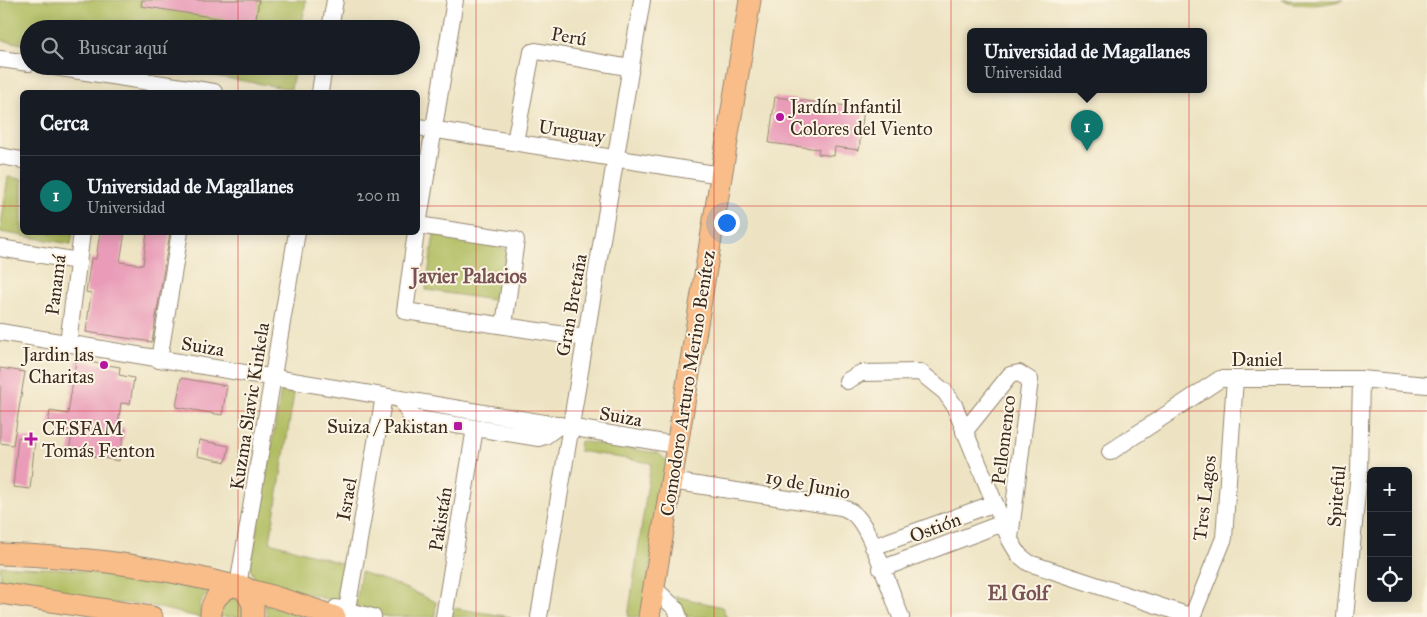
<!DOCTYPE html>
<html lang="es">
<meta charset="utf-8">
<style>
:root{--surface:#171b24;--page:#20242c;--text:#f1f3f6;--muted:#9ea1a6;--line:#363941;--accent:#0f766e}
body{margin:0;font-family:"IM FELL Great Primer",serif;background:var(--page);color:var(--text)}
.controls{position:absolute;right:15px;bottom:15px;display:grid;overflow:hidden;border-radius:8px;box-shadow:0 2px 12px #0003}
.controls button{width:45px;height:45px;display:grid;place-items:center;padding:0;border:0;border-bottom:1px solid var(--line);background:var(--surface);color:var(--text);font:25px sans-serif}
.you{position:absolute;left:726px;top:222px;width:18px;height:18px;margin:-12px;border:4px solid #fff;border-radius:50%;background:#1a73e8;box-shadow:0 0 0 8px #1a73e833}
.badge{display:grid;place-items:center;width:32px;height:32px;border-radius:50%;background:var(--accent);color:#fff;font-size:16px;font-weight:700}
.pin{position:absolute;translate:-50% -41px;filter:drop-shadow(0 1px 2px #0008)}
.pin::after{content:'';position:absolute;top:26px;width:18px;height:15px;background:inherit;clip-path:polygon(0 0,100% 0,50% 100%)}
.popup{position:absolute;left:967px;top:28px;width:240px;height:65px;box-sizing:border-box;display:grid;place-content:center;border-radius:8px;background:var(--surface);filter:drop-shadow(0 1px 4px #0005);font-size:16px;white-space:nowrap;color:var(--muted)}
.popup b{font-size:19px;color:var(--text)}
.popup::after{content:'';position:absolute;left:50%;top:100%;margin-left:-10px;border:10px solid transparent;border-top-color:var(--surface)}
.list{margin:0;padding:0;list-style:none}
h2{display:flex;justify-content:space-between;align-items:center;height:65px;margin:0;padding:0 20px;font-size:21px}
h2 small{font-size:16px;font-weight:400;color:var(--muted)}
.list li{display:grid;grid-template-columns:32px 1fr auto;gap:15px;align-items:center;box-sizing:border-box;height:80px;padding:0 20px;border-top:1px solid var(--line)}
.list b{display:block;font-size:19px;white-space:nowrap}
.list p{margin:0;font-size:16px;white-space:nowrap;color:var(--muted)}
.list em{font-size:16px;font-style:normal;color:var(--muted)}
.icon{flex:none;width:28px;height:28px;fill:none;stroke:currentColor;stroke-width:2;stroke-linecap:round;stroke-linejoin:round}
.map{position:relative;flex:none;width:1427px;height:617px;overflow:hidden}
.search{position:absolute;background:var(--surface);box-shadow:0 2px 12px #0003;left:20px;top:20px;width:400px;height:55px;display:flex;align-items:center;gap:12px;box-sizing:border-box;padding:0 18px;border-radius:28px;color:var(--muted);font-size:19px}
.panel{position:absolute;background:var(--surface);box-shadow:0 2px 12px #0003;left:20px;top:90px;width:400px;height:145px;border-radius:8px}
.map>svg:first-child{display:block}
.green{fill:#aebb5d;stroke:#74723e}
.building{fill:#e99bb8}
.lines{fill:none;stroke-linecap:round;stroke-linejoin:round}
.minor-casing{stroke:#948670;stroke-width:18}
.major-casing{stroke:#948670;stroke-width:23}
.minor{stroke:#fff;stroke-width:16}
.major{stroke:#f8bd89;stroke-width:21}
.grid{fill:none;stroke:#d62828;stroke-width:1;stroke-opacity:0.55}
.poi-dot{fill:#b5179e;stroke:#fcf5e5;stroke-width:2}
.labels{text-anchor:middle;stroke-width:4;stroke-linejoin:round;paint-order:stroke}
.street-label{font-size:19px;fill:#3b2a1e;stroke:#fcf5e5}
.poi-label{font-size:19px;fill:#3b2a1e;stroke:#fcf5e5;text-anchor:start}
.neighbourhood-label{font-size:20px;font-weight:bold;fill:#785254;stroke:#fcf5e5}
</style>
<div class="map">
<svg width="1427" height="617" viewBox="0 0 1427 617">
<rect width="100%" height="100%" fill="#fcf5e5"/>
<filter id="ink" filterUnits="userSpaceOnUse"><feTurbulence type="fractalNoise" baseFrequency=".02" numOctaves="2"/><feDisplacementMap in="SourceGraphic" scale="10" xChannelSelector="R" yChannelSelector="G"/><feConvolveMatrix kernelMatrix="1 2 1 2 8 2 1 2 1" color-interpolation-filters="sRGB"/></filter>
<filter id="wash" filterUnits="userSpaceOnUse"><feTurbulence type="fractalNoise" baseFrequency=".0096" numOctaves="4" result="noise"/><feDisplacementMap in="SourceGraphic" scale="20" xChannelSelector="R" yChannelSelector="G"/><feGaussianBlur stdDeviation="1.12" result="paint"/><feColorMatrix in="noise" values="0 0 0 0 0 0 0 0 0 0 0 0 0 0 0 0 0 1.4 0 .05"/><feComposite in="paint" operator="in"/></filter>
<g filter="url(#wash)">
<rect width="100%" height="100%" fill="#ede3c2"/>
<path class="green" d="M 0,0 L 306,0 L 301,29 L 29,29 L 29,45 L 0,40 Z
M 1282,0 L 1343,0 C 1322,6 1302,7 1282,0 Z
M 156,66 L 295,66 L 291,89 Z
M 8,177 L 22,179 L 22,232 L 73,233 L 71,244 L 0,232 Z
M 434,234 L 507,249 L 499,301 L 426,290 Z
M 281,391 L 294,394 L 270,542 L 347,565 L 339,602 L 255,581 L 250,567 Z
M 580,441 L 658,453 L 667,461 L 642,617 L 628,617 L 651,463 L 579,451 Z
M 0,566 L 68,569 L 210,591 C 201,599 197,606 202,617 L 198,617 L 143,604 L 105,603 L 0,588 Z
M 361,572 L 398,585 L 436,602 L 435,617 L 387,617 L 355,608 Z
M 675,596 L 722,607 L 727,617 L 682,617 Z
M 231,597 L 242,601 L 244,617 L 220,617 L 218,608 Z
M 265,605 L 309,617 L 267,617 Z
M 453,608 L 511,617 L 451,617 Z"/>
<g id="blocks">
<path class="building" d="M 142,0 L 259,0 L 255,24 L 141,6 Z
M 775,97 L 864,108 L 859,150 L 835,147 L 834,156 L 818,154 L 819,149 L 769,143 Z
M 100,232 L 125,232 L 120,262 L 143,265 L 147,232 L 170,232 L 152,342 L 86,332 L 91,293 L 86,292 L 91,258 L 96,259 Z
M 76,360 L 120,367 L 119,375 L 134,378 L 130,404 L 121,403 L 118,425 L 125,429 L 119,461 L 69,452 L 72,434 L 57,431 L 58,426 L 48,424 L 50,411 L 68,414 Z
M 0,368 L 25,372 L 13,445 L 0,443 Z
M 181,378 L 227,386 L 222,415 L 176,407 Z
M 18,437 L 35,439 L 30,489 L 13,487 Z
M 199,440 L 229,446 L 226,462 L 197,456 Z"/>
</g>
</g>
<g filter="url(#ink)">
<use href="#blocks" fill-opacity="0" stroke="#948670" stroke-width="1"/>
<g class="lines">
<defs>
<path id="minor" d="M 330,29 L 335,0
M 0,59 L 29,63
M 48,66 L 214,92
M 320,92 L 324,66
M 418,127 L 721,175
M 515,142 L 532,52 L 536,51 L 631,68
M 0,156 L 22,160
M 418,225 L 455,0
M 418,225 L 516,240 L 504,325
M 416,232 L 405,311 L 585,338
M 0,248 L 78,261
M 0,332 L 676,445
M 68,343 L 82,232
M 159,360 L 180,232
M 847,381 L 861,373 L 920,372 L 945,392 L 954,405 L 1010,540 L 1019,555 L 1029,563 L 1193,617
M 401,399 L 410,415 L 417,419 L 539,438 L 545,436 L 560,425
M 964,432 L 1010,375 L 1019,373 L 1030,380 L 1010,538
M 1110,452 L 1220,379 L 1361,379 L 1427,385
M 671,481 L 841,507 C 847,509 853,512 857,517 C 873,535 891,593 901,617
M 873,547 L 995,503
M 881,569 L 1003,523
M 238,586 L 297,232
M 654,588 L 676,609 L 679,617
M 336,608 L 373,617
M 347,609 L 384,396
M 444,617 L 475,428
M 539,617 L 642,0
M 1192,617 L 1224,538 L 1235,379
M 1345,617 L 1359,472 L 1361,379"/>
<path id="major" d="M 0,554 C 115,557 226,577 335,617
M 244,587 L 253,604 L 253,617
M 0,593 L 152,617
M 211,617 C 210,601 220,590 235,585
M 649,617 L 750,0"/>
</defs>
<use href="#minor" class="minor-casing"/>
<use href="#major" class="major-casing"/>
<use href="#minor" class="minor"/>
<use href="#major" class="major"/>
</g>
</g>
<path class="grid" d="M 238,0 L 238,29M 476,0 L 476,617M 714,0 L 714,617M 951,0 L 951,617M 1189,0 L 1189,617M 238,66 L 238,92M 0,206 L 22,206M 418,206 L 1427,206M 238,232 L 238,617M 0,411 L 1427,411"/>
<g class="poi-dot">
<circle cx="780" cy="117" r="5"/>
<circle cx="104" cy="365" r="5"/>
<rect x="453" y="421" width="10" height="10" rx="2.5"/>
<path d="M28.5 431.5h5v5h5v5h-5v5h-5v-5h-5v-5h5z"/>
</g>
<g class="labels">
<g class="street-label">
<text transform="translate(569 36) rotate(10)" y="7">Perú</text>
<text transform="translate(572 131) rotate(9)" y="7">Uruguay</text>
<text transform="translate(55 285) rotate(-83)" y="7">Panamá</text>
<text transform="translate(571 305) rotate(-80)" y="7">Gran Bretaña</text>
<text transform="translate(203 346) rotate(9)" y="7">Suiza</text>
<text x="1257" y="366">Daniel</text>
<text transform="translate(687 383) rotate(-81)" y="7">Comodoro Arturo Merino Benítez</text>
<text transform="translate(249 406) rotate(-81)" y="7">Kuzma Slavic Kinkela</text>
<text transform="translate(621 416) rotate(10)" y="7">Suiza</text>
<text transform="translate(1003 440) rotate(-83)" y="7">Pellomenco</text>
<text transform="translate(808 484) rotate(11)" y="7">19 de Junio</text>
<text transform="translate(1336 496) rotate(-85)" y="7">Spiteful</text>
<text transform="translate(1204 498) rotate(-83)" y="7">Tres Lagos</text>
<text transform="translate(346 499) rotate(-80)" y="7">Israel</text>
<text transform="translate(440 519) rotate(-81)" y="7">Pakistán</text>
<text transform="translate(935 527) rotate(-21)" y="7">Ostión</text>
</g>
<g class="poi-label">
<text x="790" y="113">Jardín Infantil<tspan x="790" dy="22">Colores del Viento</tspan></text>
<text x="94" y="361" text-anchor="end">Jardin las<tspan x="94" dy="22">Charitas</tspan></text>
<text x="448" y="433" text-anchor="end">Suiza / Pakistan</text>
<text x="42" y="435">CESFAM<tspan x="42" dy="22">Tomás Fenton</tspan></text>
</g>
<g class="neighbourhood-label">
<text x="469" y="283">Javier Palacios</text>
<text x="1018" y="600">El Golf</text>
</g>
</g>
</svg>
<div class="controls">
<button>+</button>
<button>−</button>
<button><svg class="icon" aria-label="locate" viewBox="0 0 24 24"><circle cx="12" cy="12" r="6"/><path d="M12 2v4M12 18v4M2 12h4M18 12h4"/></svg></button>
</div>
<div class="you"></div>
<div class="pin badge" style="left:1087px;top:151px">1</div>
<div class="popup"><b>Universidad de Magallanes</b>Universidad</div>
<div class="search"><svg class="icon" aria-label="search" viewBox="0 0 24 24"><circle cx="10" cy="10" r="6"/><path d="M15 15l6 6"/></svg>Buscar aquí</div>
<section class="panel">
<h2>Cerca<small></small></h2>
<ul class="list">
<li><span class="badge">1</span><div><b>Universidad de Magallanes</b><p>Universidad</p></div><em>200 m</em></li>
</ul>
</section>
</div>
